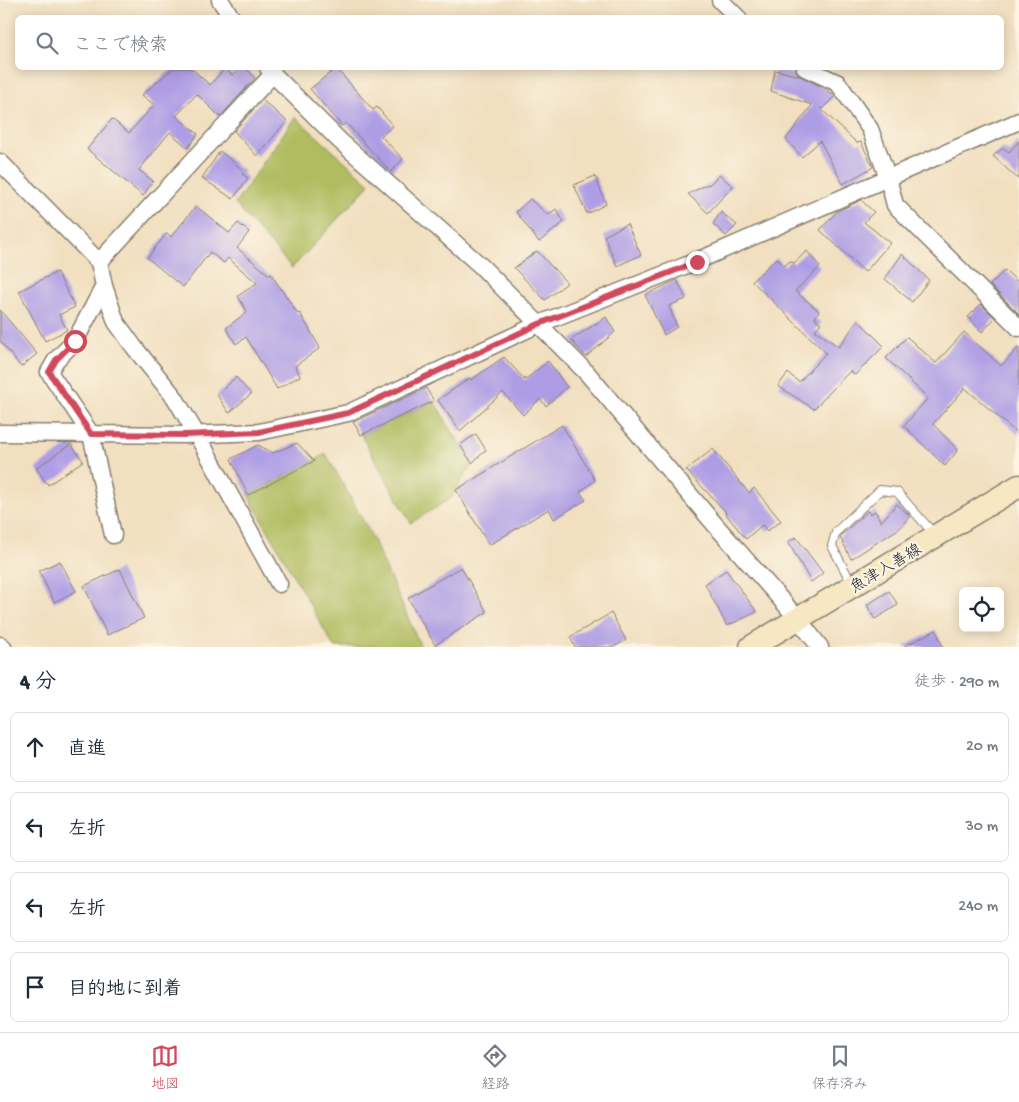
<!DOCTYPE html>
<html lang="ja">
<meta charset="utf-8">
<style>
:root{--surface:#fff;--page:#f2f2f3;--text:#1f2937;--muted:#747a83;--line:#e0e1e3;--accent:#d1495b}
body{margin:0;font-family:"Gochi Hand","Klee One",sans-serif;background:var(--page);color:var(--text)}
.controls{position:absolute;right:15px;bottom:15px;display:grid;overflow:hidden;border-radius:8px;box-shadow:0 2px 12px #0003}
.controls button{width:45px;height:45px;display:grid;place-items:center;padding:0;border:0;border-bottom:1px solid var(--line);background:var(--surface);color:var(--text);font:25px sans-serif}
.stop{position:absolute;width:15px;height:15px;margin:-11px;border:4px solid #d1495b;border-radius:50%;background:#fff}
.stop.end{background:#d1495b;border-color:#fff;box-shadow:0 1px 5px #0008}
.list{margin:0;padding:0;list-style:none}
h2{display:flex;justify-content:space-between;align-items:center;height:65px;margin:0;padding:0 20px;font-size:21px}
h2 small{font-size:16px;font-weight:400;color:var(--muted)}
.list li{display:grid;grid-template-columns:32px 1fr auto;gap:15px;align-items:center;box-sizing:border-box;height:70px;margin:0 10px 10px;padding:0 10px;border:1px solid var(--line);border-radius:8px}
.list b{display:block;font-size:19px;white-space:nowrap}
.list em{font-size:16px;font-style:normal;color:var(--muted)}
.icon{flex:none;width:28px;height:28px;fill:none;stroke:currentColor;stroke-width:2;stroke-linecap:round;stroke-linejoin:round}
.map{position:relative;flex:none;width:1019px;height:647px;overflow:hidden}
.search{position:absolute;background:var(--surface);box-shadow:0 2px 12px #0003;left:15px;right:15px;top:15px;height:55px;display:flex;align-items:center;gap:12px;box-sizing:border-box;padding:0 18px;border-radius:8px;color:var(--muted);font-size:19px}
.sheet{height:385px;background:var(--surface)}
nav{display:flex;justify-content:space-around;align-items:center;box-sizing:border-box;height:70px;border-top:1px solid var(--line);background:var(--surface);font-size:14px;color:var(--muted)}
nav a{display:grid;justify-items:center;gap:2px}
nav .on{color:var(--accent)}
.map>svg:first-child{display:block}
.green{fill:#afbc5f;stroke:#666c3e}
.building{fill:#ae9de5}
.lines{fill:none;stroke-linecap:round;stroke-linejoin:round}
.lane-casing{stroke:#867e6e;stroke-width:10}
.street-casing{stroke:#867e6e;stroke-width:19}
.secondary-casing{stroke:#867e6e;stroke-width:25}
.lane{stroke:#fff;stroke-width:8}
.street{stroke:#fff;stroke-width:16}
.secondary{stroke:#f7e8c3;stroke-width:22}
.route{stroke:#d1495b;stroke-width:6}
.labels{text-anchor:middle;stroke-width:4.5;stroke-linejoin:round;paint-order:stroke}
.street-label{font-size:16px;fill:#1c1c1c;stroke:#fcf5e5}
</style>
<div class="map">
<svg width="1019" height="647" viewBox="0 0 1019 647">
<rect width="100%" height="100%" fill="#fcf5e5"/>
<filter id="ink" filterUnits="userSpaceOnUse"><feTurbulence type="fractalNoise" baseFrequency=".02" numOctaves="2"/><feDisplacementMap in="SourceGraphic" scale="10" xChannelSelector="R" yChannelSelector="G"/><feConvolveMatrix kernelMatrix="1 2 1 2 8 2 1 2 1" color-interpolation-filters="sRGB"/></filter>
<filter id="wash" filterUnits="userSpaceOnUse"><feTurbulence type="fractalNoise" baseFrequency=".0096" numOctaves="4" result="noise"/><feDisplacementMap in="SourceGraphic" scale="20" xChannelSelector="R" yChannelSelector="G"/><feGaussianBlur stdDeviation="1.12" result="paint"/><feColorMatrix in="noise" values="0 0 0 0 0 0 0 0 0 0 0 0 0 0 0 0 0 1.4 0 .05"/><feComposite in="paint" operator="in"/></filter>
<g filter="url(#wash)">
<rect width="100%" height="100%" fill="#f1dfbf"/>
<path class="green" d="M 295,117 L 370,184 L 292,268 L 235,204 Z
M 434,401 L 472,464 L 451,498 L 411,523 L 361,435 Z
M 326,454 L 370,533 L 421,647 L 334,647 L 248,495 Z"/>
<g id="blocks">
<path class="building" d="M 173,68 L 191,68 L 210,85 L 225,68 L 232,75 L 240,68 L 246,68 L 255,78 L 220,117 L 197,94 L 176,116 L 198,134 L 188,148 L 170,132 L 139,170 L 153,181 L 143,196 L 87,149 L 112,119 L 129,133 L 154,105 L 142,95 Z
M 336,68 L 373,110 L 377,107 L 393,126 L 381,136 L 403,159 L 391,172 L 346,123 L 342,126 L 310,89 Z
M 775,70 L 800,76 L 826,89 L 834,95 L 835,96 L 822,109 L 820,108 L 857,143 L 861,142 L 873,167 L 843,184 L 820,141 L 802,157 L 786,139 L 812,105 L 771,91 Z
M 262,100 L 287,121 L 257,156 L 234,131 Z
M 1019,141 L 1019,180 L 993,156 L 1003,148 L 1009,152 Z
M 220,151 L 244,171 L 242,174 L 248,178 L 233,199 L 202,178 Z
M 719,175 L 733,186 L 708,213 L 688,194 L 708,184 L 709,185 Z
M 595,176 L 606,204 L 587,214 L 574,185 Z
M 530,199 L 548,215 L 556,209 L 564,222 L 539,242 L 516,212 Z
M 861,200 L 874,212 L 864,222 L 890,243 L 865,272 L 820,230 L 836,212 Z
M 196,206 L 229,233 L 238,223 L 249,232 L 237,248 L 269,275 L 271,274 L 298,314 L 300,313 L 320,348 L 295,366 L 300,376 L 277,389 L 246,337 L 236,344 L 226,328 L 247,312 L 238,296 L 257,283 L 228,258 L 224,263 L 210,252 L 183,287 L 147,258 L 167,233 L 171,237 Z
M 721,212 L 737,225 L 726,236 L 713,224 Z
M 627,224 L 641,255 L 617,266 L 604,236 Z
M 537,251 L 567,283 L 545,300 L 514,268 Z
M 807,251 L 820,267 L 795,291 L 819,311 L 815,318 L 821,323 L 815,330 L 839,347 L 858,320 L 884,346 L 855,375 L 850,371 L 814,409 L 778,386 L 788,373 L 799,382 L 826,353 L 752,281 L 777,258 L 784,266 L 790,261 L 794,263 Z
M 902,254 L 929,280 L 912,302 L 885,279 Z
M 1005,270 L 1019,283 L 1019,314 L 990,285 Z
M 57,272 L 75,307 L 59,315 L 67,330 L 45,341 L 19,291 Z
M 677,280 L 686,299 L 669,306 L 677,327 L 664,335 L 645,295 Z
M 981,304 L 995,318 L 982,332 L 968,317 Z
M 0,310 L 37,354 L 21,367 L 0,341 Z
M 606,317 L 615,332 L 586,357 L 571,340 Z
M 964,332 L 1001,366 L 1019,347 L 1019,435 L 965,388 L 933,424 L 958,450 L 945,466 L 904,426 L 928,398 L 886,358 L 907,337 L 936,363 Z
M 504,357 L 525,380 L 548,361 L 567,387 L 546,406 L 540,399 L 523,415 L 503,392 L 460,431 L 438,400 L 470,378 L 471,380 Z
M 236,377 L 251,394 L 229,413 L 217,395 Z
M 426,388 L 434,401 L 361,435 L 353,422 Z
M 562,425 L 595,480 L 580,492 L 586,500 L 554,519 L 549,509 L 489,545 L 456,490 Z
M 476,434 L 486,450 L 472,463 L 460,445 Z
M 297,443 L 314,461 L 248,495 L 231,459 L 258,445 L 273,453 Z
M 71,444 L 83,461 L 48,485 L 36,468 Z
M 713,449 L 749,493 L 754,488 L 781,521 L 767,531 L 762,525 L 746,539 L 725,513 L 726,512 L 686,470 Z
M 897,504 L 910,516 L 900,528 L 851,559 L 840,537 L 841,535 L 868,511 L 870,514 L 875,511 L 881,522 Z
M 796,537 L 823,573 L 811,582 L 788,542 Z
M 60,561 L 76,591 L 54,602 L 39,571 Z
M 461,567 L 487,612 L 435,645 L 408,598 Z
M 120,569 L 144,618 L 107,635 L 84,586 Z
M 726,570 L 757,612 L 727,626 L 705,584 Z
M 889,591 L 898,605 L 875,619 L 867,605 Z
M 611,613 L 626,640 L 614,647 L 575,647 L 570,637 Z
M 936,630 L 943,647 L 903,647 Z"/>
</g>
</g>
<g filter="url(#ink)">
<use href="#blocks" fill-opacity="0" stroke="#867e6e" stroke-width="1"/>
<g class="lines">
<defs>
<path id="lane" d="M 852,584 L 832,546 L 836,532 L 880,490 L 897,492 L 934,534"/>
<path id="street" d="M 220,0 L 232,18
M 720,0 L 738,18
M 268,68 L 273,74 L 340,141 L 481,266 L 587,373 L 711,520 L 798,619 L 820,647
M 805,68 L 838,83 L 870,129 L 888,178 L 895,205 L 1019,328
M 0,162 L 99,262
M 104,286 L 99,262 L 273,74
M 0,433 L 185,435 L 259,432 L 348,413 L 539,324 L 697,261 L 1019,121
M 113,535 L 91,434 L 49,372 L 56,360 L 75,341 L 104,286 L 116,322 L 134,347 L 175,398 L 197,435 L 279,584
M 0,645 L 3,647"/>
<path id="secondary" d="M 751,647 L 1019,486"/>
</defs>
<use href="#lane" class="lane-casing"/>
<use href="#street" class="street-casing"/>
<use href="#secondary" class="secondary-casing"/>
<use href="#lane" class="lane"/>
<use href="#street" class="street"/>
<use href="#secondary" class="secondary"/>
</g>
</g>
<g class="lines" filter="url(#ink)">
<path class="route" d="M 75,341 L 56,360 L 49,372 L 91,434 L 185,435 L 259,432 L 348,413 L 539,324 L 697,262"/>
</g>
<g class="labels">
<g class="street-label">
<text transform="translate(885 567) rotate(-31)" y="6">魚津入善線</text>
</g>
</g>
</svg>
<div class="controls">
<button><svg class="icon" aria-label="locate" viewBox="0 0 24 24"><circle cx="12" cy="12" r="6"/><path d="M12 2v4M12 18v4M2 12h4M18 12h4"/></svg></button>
</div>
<div class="stop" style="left:75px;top:341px"></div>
<div class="stop end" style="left:697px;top:262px"></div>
<div class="search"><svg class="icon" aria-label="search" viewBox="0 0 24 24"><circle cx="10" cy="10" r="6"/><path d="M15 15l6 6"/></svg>ここで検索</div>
</div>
<section class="sheet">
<h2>4 分<small>徒歩 · 290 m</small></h2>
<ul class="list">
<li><svg class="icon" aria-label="ahead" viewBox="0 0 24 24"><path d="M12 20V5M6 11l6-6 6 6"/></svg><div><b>直進</b></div><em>20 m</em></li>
<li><svg class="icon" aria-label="left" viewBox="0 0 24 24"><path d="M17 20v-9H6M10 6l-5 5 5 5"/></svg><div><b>左折</b></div><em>30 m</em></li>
<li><svg class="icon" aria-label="left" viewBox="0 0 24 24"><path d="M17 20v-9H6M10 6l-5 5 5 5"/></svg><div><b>左折</b></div><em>240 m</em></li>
<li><svg class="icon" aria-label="arrive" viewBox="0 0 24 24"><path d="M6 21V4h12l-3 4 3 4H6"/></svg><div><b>目的地に到着</b></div></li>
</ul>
</section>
<nav>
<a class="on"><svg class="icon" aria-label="map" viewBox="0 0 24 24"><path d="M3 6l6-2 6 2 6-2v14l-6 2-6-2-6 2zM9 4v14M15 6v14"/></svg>地図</a>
<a><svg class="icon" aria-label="directions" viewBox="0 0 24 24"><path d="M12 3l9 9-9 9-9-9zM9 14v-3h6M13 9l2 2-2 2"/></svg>経路</a>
<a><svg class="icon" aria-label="saved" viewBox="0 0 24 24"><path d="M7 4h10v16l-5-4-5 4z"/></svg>保存済み</a>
</nav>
